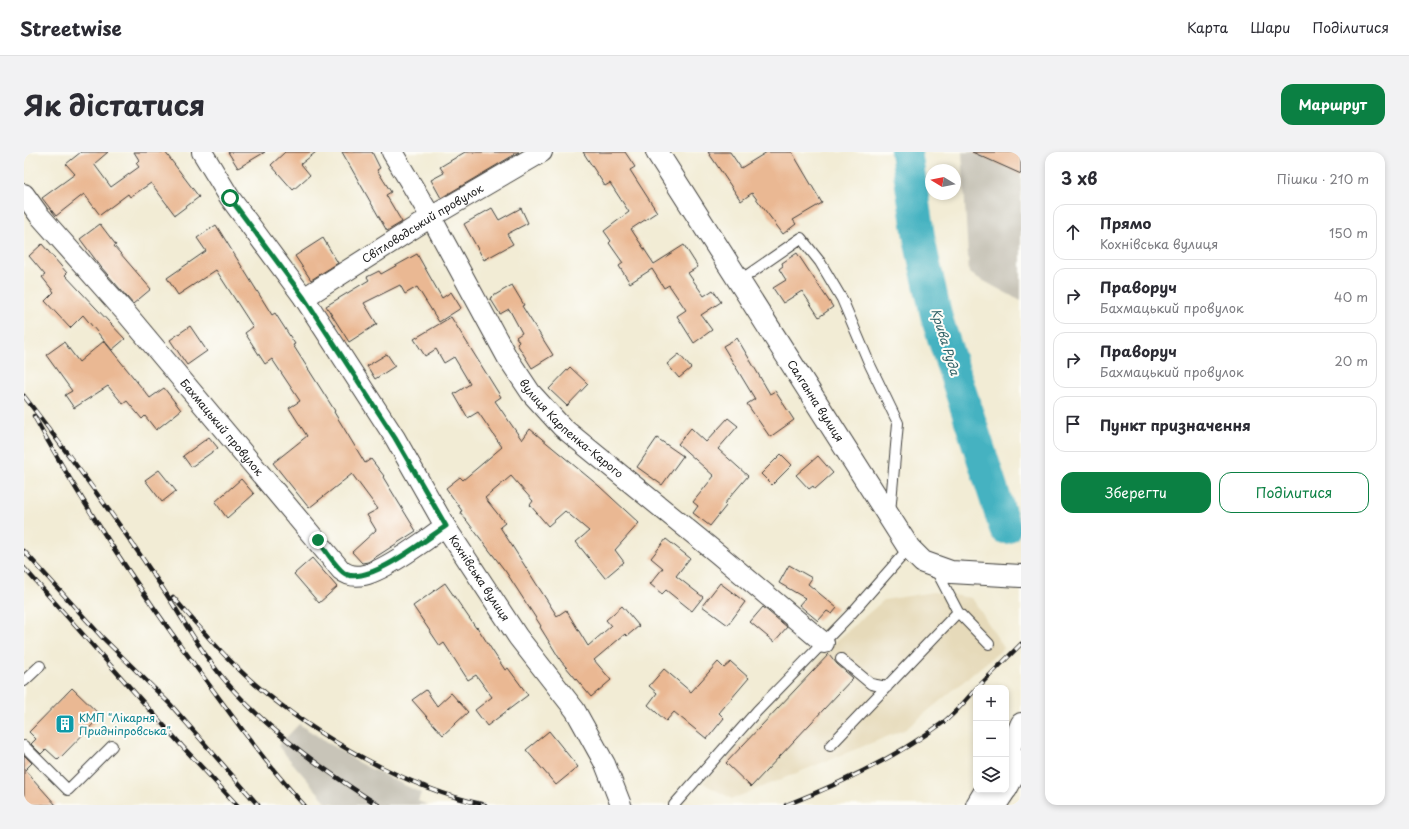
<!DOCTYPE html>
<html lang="uk">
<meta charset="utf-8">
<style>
:root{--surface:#fff;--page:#f2f2f3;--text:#2b2b33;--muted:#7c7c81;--line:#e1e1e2;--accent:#0b8043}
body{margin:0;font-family:"Playpen Sans",sans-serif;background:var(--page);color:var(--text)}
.controls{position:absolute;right:12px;bottom:12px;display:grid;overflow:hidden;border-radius:8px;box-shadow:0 2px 6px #0003}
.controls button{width:36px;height:36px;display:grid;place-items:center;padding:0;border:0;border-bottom:1px solid var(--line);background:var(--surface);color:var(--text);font:20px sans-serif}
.compass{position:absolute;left:901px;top:12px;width:36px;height:36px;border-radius:50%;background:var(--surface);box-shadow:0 2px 6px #0003;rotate:280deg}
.stop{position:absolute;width:12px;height:12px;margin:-9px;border:3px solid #0b8043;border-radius:50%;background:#fff}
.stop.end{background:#0b8043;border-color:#fff;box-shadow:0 1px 4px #0008}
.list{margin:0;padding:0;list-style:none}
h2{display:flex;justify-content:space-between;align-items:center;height:52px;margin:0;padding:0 16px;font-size:17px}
h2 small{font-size:13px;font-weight:400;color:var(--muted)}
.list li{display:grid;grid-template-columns:26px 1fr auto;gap:12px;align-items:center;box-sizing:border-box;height:56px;margin:0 8px 8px;padding:0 8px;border:1px solid var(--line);border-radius:12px}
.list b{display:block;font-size:15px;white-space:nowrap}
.list p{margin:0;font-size:13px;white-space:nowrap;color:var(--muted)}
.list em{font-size:13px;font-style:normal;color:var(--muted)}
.actions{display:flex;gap:8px;padding:12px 16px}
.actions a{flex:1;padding:9px 0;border:1px solid var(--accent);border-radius:12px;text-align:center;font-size:14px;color:var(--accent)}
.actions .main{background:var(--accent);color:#fff}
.icon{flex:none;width:22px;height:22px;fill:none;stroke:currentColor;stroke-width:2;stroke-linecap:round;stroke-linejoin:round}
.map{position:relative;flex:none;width:997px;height:653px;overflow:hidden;border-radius:12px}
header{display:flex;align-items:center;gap:24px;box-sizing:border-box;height:56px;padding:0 20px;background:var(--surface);border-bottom:1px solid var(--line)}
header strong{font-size:19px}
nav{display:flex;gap:22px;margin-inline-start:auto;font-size:14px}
.intro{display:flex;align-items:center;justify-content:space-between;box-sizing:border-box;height:96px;padding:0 24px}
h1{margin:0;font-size:28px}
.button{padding:10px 18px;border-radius:12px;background:var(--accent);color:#fff;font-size:14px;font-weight:700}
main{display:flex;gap:24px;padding:0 24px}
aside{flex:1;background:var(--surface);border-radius:12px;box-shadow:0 2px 6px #0003}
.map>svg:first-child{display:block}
.built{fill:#e6daba}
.industrial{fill:#c8c4b8}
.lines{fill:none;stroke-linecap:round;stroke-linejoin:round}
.river{stroke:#45b2c1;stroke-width:32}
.building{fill:#eab893}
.service-casing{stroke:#3c3b38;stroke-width:12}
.minor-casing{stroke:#3c3b38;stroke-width:22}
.tertiary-casing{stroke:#3c3b38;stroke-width:24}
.secondary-casing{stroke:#3c3b38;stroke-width:24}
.service{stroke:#fff;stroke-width:10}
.minor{stroke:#fff;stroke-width:20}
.tertiary{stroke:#fff;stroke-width:22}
.secondary{stroke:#fff;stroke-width:22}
.rail-casing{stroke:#1c1c1c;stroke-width:4.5}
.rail{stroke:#fdfcf7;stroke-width:3;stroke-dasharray:9;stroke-linecap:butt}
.route{stroke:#0b8043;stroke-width:5}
.labels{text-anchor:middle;stroke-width:4;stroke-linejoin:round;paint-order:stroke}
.street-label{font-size:11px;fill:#1c1c1c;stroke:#fdfcf7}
.culture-label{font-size:11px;fill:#0d838f;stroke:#fdfcf7;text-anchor:start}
.water-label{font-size:12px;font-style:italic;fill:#2e6066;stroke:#fdfcf7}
</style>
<header>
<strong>Streetwise</strong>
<nav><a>Карта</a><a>Шари</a><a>Поділитися</a></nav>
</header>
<div class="intro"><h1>Як дістатися</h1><a class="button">Маршрут</a></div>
<main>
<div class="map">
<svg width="997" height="653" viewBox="0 0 997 653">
<rect width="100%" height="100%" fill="#fdfcf7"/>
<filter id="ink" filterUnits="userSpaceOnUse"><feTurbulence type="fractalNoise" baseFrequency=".025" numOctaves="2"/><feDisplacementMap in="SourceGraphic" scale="8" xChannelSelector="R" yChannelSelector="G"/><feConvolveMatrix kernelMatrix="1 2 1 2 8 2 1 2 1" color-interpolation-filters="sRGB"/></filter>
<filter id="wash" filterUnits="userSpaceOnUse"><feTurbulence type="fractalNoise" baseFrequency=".012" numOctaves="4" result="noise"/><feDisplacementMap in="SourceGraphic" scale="16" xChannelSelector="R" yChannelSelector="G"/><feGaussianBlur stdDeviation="0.9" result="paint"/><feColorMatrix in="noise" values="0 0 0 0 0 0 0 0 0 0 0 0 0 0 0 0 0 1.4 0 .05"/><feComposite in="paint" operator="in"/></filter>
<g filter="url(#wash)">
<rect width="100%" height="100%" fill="#f2ecd5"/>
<path class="built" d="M 909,440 L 948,446 L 980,496 L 882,577 L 708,647 L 679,631 L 804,496 L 860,448 Z"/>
<path class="industrial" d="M 938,0 L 997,0 L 997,149 L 945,121 Z
M 275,572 L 335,611 L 397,641 L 394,649 L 404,653 L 312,653 L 309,651 L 303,651 L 254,594 Z"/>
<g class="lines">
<path class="river" d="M 882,0 L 896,91 L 913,167 L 981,376"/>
</g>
<g id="blocks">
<path class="building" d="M 57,0 L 84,0 L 70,12 L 87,35 L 115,15 L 112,11 L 115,8 L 110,0 L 141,0 L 175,45 L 151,63 L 127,31 L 106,45 L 104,42 L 76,63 L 60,42 L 32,64 L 18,46 L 51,22 L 42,12 Z
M 204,0 L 241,0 L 214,16 Z
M 261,0 L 292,0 L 277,12 L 286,23 L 269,38 L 247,13 Z
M 318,0 L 348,0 L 356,16 L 353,18 L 367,40 L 362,43 L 378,70 L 363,79 Z
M 441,0 L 495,0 L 417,46 L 407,28 L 420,21 L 416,15 Z
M 559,0 L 601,0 L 611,15 L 606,18 L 633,60 L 607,77 L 630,112 L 660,93 L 674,115 L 664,121 L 680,144 L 689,138 L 697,150 L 677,163 L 688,178 L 670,191 L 653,164 L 662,158 L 645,133 L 640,136 L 628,117 L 606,131 L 595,114 L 599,111 L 585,91 L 587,89 L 580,79 L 605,60 L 586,31 L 581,34 Z
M 684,0 L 706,0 L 717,16 L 743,0 L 768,0 L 798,51 L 769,68 L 772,72 L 759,82 L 728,41 L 717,49 Z
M 948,0 L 997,0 L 997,22 Z
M 468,56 L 475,68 L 497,56 L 504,71 L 483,82 L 489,92 L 460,108 L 440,72 Z
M 76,72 L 92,93 L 90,94 L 127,137 L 109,152 L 77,115 L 56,87 Z
M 192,73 L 248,163 L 251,161 L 271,192 L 269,193 L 311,259 L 310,260 L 341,311 L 347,307 L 360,324 L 359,325 L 392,379 L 344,410 L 338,411 L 328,400 L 352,378 L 343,363 L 354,357 L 328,322 L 285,356 L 249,311 L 283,284 L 265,256 L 276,249 L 248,207 L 241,212 L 221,181 L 229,175 L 192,118 L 154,143 L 143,126 L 182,99 L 173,86 Z
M 299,86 L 314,111 L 287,128 L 271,104 Z
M 18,92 L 43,121 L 41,123 L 101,187 L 88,198 L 59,163 L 46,176 L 21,149 L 30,140 L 18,125 L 21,123 L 5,104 Z
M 773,101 L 809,155 L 795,165 L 778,139 L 759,151 L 749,136 L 762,128 L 755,117 L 759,114 L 758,111 Z
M 393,102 L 418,146 L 427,140 L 437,156 L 415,170 L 393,135 L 381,142 L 376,133 L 340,151 L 353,172 L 325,190 L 302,154 L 345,128 L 343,125 L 355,119 L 357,122 Z
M 488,133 L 500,153 L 498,154 L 529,203 L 508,216 L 493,192 L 495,190 L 492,185 L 498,181 L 485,157 L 476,162 L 466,146 Z
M 427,165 L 477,245 L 471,249 L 498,288 L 506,277 L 575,334 L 615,371 L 591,398 L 600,410 L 581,426 L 552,390 L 565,379 L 541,359 L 524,374 L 506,353 L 509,349 L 487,324 L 461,346 L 481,371 L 476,375 L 533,464 L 542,458 L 564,494 L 587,474 L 582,468 L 598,454 L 615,474 L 603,484 L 601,482 L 570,508 L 587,528 L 567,545 L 537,509 L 516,475 L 517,474 L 482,420 L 436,360 L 438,359 L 422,336 L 436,325 L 439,328 L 478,295 L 454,260 L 444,266 L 430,242 L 446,232 L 430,205 L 420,211 L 412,197 L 401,204 L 390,187 Z
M 166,174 L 183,199 L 163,213 L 146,188 Z
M 713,186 L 746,242 L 751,239 L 770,268 L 746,285 L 723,252 L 731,247 L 699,194 Z
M 80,189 L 126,246 L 140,236 L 157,258 L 132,278 L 121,264 L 118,267 L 103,249 L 99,252 L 84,234 L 50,256 L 41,243 L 48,239 L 22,203 L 40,190 L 55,210 Z
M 363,202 L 371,214 L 351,227 L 343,214 Z
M 655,202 L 667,216 L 655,226 L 643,212 Z
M 546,215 L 564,232 L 543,254 L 525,237 Z
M 704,266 L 714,274 L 694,297 L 724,324 L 700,352 L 702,354 L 686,374 L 669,361 L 674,354 L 669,350 L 690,324 L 654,292 L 667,276 L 682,290 Z
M 185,285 L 194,296 L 167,315 L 159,304 Z
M 633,286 L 659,304 L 638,333 L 613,315 Z
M 757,302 L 768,313 L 748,333 L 737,322 Z
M 794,304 L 809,321 L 791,337 L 789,334 L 785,337 L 772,323 Z
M 135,318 L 152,339 L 138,350 L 121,328 Z
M 217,327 L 230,342 L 203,366 L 191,350 Z
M 642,387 L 666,406 L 652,424 L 679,445 L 668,459 L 642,438 L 638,442 L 626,432 L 639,416 L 627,406 Z
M 288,406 L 313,435 L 295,451 L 270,422 Z
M 765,413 L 788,426 L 784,432 L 813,456 L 808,462 L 803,459 L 794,469 L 775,453 L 781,446 L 755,431 Z
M 421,431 L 452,476 L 453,475 L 481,518 L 484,516 L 504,543 L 463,574 L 451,558 L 468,545 L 452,523 L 444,528 L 420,491 L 416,494 L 389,454 Z
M 696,431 L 721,450 L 704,473 L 678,454 Z
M 739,455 L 763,475 L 750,490 L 726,470 Z
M 805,502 L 813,512 L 829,526 L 727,635 L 702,611 Z
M 694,510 L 700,516 L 707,510 L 725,526 L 695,561 L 700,566 L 683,587 L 650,560 L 642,569 L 624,553 L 633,541 L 625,534 L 640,517 L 667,540 Z
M 48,536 L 77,564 L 34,608 L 22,597 L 17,602 L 7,592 L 12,587 L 5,580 Z
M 402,538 L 413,554 L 427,541 L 444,560 L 419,583 L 388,548 Z
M 525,579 L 554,615 L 532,633 L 502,598 Z
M 0,603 L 8,611 L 1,618 L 32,653 L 0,653 Z"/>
</g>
</g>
<g filter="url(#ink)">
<use href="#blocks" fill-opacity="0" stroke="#3c3b38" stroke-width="1"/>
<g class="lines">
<defs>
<path id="service" d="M 715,129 L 777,86 L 796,110 L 818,147 L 846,213 L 874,271 L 866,361
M 911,416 L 934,460 L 965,492
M 817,507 L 847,532 L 863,535
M 0,529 L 16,514
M 0,594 L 44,638 L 88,594
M 806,594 L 934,460
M 650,653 L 733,559 L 827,462 L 885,396"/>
<g id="minor">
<path id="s1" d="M 178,0 L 206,46 L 280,146 L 371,286 L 421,374 L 494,485 L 551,558 L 581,612 L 597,653"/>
<path id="s2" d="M 368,0 L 407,65 L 483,205 L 507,241 L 538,275 L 694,402 L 800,491"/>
<path id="s3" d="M 0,42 L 15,63 L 102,161 L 317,418 C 323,423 331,425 340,423 C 360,419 404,387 421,374"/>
<path id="s4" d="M 280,146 L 407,65 L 518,0"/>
<path d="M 982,606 L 997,571"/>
<path d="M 952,653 L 961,638"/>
</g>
<g id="tertiary">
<path id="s5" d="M 633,0 L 885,396 L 899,410 L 927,420 L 997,424"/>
</g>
<path id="secondary" d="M 982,637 L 997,609
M 971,653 L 981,638"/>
</defs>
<use href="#service" class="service-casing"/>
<use href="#minor" class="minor-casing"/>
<use href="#tertiary" class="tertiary-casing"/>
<use href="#secondary" class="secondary-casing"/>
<use href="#service" class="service"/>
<use href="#minor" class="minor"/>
<use href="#tertiary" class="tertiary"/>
<use href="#secondary" class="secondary"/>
<defs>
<path id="rail" d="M 0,244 C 45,303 90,363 131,425 C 158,464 179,506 212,541 C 253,585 303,620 354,653
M 10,264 C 59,354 115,437 175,519 C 209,565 241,611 280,653
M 0,399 L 78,485 L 146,552 L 234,653
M 0,416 L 158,594 L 213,653
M 149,445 C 175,475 202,507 232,533 C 293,585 382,636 461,653
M 953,536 L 997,492
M 762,653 C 816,632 869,607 917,572 C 930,563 941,549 952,537"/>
</defs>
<use href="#rail" class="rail-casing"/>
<use href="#rail" class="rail"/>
</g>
</g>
<g class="lines" filter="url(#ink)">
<path class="route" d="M 206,46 L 280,146 L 371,286 L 422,374 C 401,388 349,430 324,423 C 315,421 300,396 294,388"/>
</g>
<defs>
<symbol id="building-square" viewBox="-11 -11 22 22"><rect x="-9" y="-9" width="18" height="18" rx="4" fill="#0f9aa8" stroke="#fdfcf7"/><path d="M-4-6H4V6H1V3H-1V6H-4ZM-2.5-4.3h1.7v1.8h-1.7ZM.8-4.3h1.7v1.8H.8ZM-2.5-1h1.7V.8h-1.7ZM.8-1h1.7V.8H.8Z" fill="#fff"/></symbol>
</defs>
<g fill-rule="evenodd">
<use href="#building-square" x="30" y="561" width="22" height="22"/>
</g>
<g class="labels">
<g class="street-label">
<text dy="4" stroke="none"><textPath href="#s4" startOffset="140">Світловодський провулок</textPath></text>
<text dy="4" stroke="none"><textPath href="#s5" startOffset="295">Салганна вулиця</textPath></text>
<text dy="4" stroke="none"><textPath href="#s3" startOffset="306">Бахмацький провулок</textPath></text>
<text dy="4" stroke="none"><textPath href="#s2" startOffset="332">вулиця Карпенка-Карого</textPath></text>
<text dy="4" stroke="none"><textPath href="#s1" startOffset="509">Кохнівська вулиця</textPath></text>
</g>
<g class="culture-label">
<text x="55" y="570">КМП "Лікарня<tspan x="55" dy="13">Придніпровська"</tspan></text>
</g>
<g class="water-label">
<text transform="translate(921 190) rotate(73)" y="4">Крива Руда</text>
</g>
</g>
</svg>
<div class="controls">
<button>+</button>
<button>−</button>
<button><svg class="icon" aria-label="layers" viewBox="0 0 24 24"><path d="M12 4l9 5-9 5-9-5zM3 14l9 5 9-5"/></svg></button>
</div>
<svg class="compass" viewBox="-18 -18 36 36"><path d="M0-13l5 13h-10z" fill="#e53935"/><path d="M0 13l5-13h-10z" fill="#7c7c81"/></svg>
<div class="stop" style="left:206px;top:46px"></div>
<div class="stop end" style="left:294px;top:388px"></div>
</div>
<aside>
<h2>3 хв<small>Пішки · 210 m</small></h2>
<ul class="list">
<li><svg class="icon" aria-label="ahead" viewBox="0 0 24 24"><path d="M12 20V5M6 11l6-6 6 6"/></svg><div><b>Прямо</b><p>Кохнівська вулиця</p></div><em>150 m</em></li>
<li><svg class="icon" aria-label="right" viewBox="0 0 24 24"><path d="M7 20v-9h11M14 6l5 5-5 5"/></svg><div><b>Праворуч</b><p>Бахмацький провулок</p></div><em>40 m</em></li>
<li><svg class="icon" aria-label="right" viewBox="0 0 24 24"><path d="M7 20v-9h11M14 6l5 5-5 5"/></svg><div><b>Праворуч</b><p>Бахмацький провулок</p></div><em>20 m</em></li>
<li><svg class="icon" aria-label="arrive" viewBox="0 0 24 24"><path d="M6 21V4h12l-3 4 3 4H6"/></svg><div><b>Пункт призначення</b></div></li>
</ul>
<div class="actions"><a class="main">Зберегти</a><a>Поділитися</a></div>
</aside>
</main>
